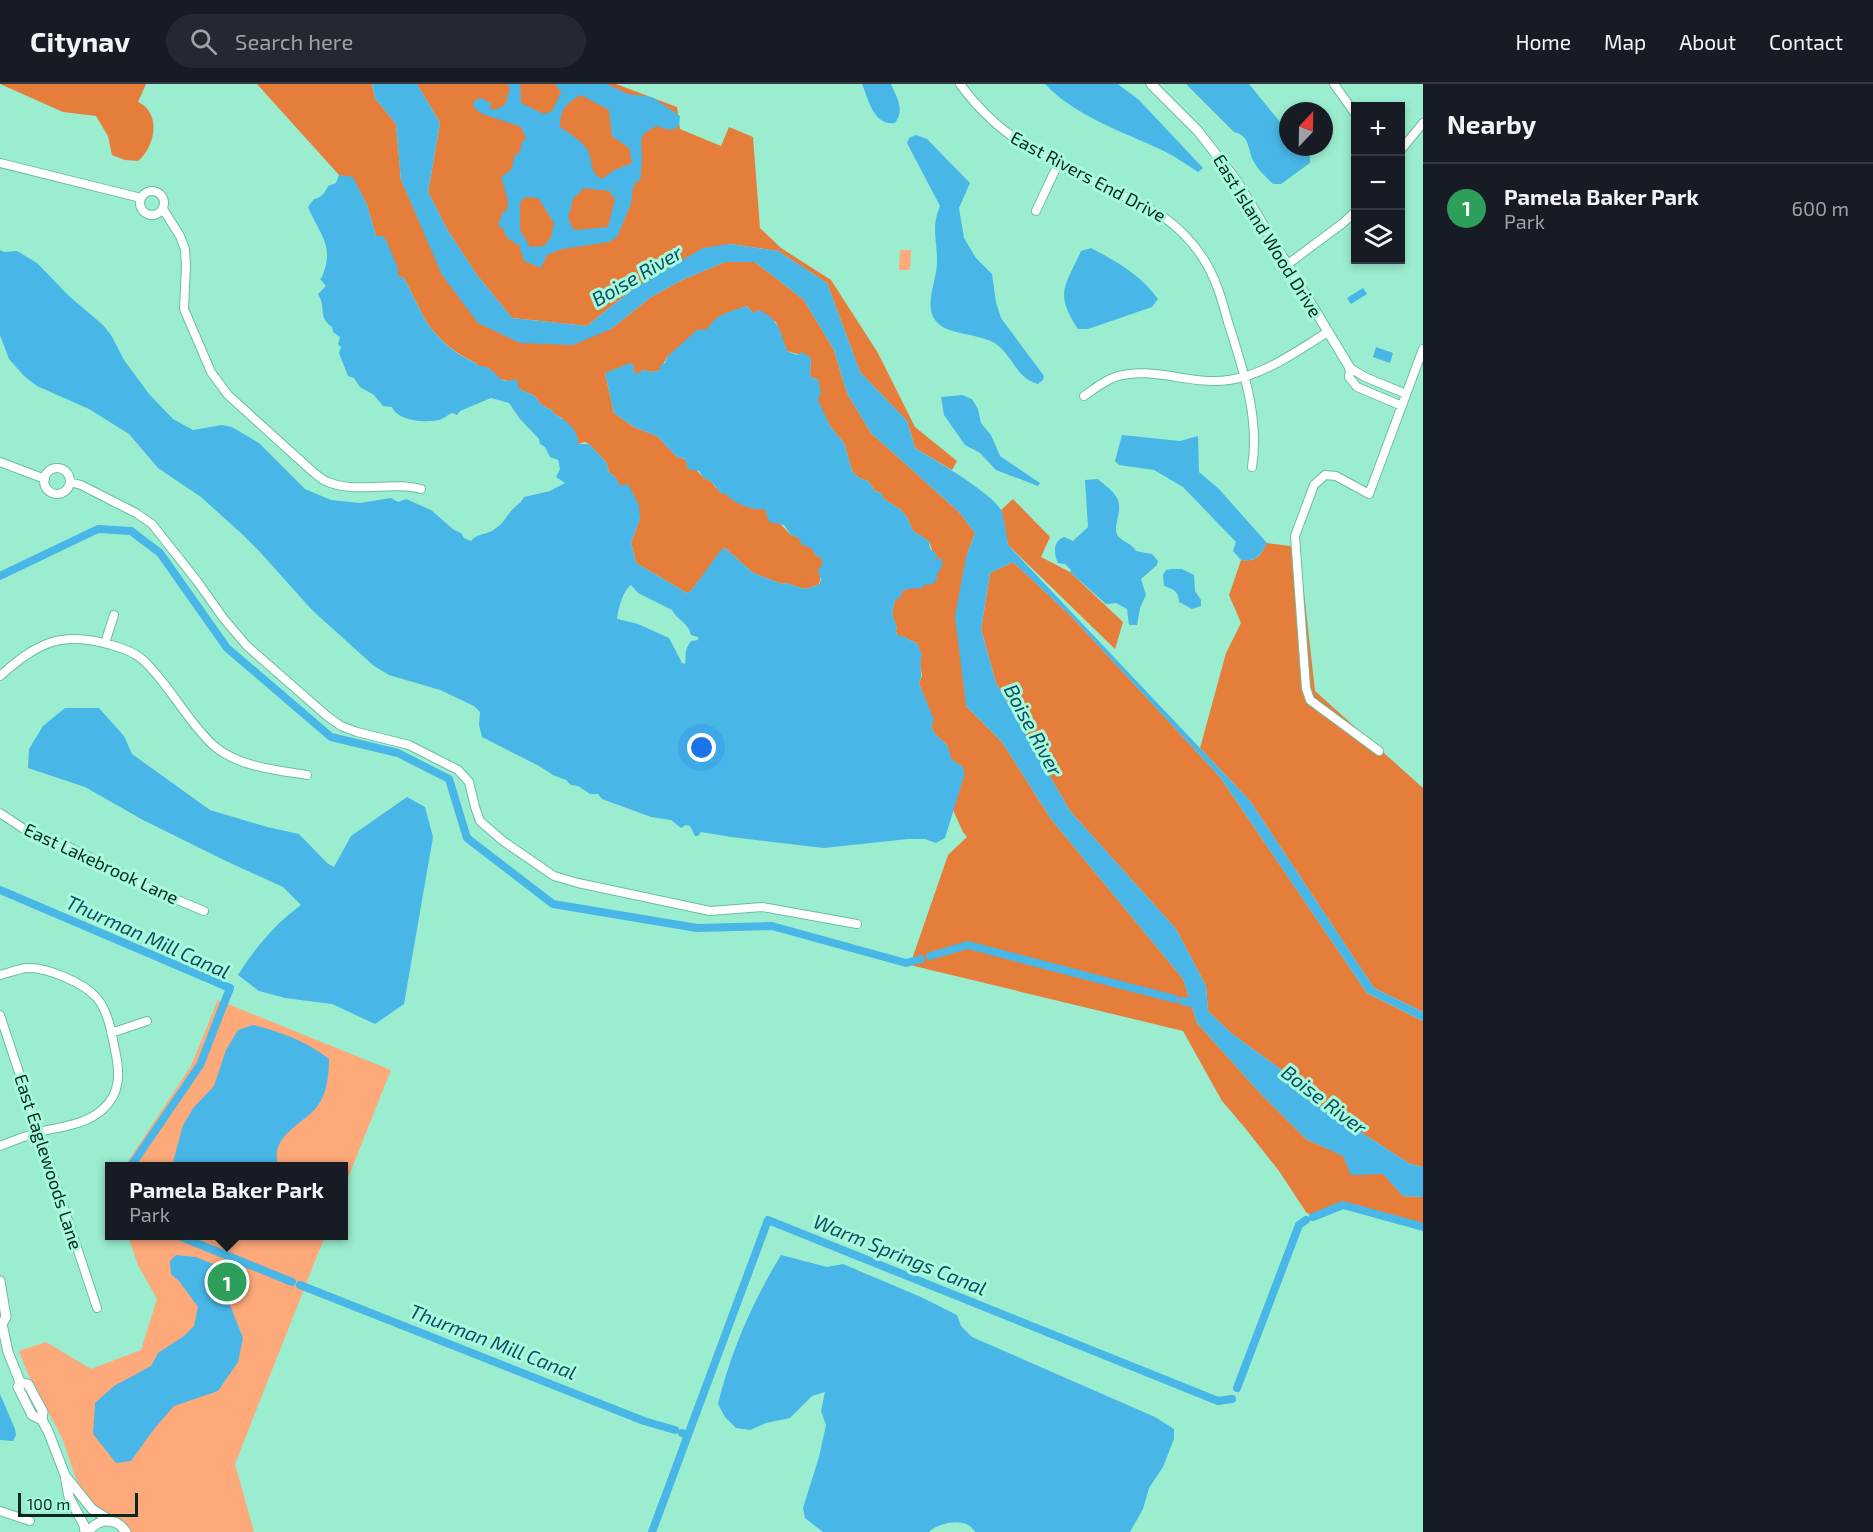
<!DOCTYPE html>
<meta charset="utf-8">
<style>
:root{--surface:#171b24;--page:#242831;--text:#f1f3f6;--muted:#9ea1a6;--line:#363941;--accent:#b6347d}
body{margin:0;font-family:"Exo 2",sans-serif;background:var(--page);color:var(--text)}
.controls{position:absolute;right:18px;top:18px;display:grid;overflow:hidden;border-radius:0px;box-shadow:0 3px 9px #0003}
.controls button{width:54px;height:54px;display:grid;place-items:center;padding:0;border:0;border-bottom:2px solid var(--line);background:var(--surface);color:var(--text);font:30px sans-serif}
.compass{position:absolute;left:1279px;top:18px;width:54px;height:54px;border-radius:50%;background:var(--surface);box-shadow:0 3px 9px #0003;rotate:22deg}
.scale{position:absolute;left:18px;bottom:15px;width:120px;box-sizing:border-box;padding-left:6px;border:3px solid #062a20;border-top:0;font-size:16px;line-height:21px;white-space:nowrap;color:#062a20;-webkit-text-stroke:4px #a8fadd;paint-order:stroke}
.you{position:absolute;left:702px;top:664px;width:21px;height:21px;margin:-15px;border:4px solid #fff;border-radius:50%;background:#1a73e8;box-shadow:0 0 0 9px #1a73e833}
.badge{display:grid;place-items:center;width:39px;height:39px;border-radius:50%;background:var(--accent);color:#fff;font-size:20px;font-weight:700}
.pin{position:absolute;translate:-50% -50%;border:3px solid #fff;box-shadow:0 2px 6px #0006}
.popup{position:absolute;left:105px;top:1078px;width:243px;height:78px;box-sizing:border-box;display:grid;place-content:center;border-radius:0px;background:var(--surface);filter:drop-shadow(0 2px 4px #0005);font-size:20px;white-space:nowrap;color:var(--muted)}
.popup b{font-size:22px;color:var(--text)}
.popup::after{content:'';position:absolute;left:50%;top:100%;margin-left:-12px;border:12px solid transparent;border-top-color:var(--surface)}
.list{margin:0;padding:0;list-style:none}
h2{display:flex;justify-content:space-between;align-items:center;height:78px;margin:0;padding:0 24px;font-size:26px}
h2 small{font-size:20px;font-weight:400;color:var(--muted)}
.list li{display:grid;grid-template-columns:39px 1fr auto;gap:18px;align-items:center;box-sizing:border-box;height:90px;padding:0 24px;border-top:2px solid var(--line)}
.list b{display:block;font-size:22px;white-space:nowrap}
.list p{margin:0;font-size:20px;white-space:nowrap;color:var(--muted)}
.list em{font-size:20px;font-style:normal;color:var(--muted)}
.icon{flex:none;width:33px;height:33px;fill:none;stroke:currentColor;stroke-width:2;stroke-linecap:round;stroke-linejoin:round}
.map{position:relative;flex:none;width:1423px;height:1448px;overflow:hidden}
header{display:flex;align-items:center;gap:36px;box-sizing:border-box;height:84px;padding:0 30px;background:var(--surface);border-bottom:2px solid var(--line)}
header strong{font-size:28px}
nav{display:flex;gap:33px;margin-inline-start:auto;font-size:21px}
.search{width:420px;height:54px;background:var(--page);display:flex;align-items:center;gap:15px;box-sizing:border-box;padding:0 21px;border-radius:33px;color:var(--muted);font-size:22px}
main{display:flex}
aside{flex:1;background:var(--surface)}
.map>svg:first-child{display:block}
.green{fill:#fda979}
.forest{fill:#e67e3b}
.water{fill:#48b7e7;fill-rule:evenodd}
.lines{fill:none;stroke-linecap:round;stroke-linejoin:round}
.canal{stroke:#48b7e7;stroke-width:8}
.minor-casing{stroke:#6cbda2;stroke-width:10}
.tertiary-casing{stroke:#6cbda2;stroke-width:11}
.minor{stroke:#fff;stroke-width:8}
.tertiary{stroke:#fff;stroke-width:9}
.labels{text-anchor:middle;stroke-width:6;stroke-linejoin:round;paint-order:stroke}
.street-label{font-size:18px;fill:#062a20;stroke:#a8fadd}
.water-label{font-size:20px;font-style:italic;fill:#0d4c65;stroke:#a8fadd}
</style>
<header>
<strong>Citynav</strong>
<div class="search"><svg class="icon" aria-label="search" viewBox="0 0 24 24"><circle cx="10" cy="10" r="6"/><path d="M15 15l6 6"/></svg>Search here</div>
<nav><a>Home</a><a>Map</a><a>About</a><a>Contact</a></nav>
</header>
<main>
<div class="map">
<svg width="1423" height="1448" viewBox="0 0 1423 1448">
<rect width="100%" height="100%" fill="#9bedd0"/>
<path class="green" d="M 900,166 L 911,166 L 910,186 L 899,186 Z
M 218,916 L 391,986 L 344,1104 L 344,1082 L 125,1082 L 191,982 Z
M 128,1152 L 325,1152 L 235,1380 L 254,1448 L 131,1448 C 120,1431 97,1428 85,1410 C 72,1393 69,1369 60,1350 C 46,1322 29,1297 19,1267 L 46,1258 L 91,1285 L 141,1266 L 157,1215 L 138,1181 Z"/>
<path class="forest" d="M 0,0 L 146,0 L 138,18 C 162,29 155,63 138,77 L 125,76 L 112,71 L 108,52 L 96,32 L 63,28 Z
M 257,0 L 372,0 L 375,14 L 396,40 L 401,96 L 422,141 L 478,239 L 611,245 L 651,213 L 682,196 L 725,178 L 755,178 L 804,216 L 834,266 L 847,309 L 871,349 L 959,428 L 975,449 L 966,473 L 966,622 L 1002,658 L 1051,735 L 1183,895 L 1197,939 L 1260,1009 L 1306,1055 L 1384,1090 L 1403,1112 L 1423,1113 L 1423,1143 L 1343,1121 L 1313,1133 L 1306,1128 L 1279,1087 L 1245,1044 L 1222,1017 L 1183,947 L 910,881 L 948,771 L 967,753 L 963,748 L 953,726 L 962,682 L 952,677 L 947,661 L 935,650 L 931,642 L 933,636 L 919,599 L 922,592 L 917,559 L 897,551 L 896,547 L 897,544 L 892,530 L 895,516 L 903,506 L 923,501 L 936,491 L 936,478 L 929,457 L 913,447 L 907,433 L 901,426 L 884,415 L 881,409 L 875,407 L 868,397 L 859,394 L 852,387 L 844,359 L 830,342 L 817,316 L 820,308 L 818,295 L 812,294 L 810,290 L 811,274 L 787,267 L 776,238 L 753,229 L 747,222 L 720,232 L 708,245 L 667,273 L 660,286 L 653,288 L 643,286 L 637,291 L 633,286 L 605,289 L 614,329 L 634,343 L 657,352 L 677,373 L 685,375 L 703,393 L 713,399 L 715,403 L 766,425 L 791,451 L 799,454 L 814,466 L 816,472 L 822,474 L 823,478 L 819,501 L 805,505 L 785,499 L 782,500 L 753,489 L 725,464 L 691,507 L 687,509 L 636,479 L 631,458 L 640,435 L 615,393 L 609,388 L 606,378 L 589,360 L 585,358 L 578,360 L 562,334 L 554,330 L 551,325 C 544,324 538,318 535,312 L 519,305 L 511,298 L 497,294 L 488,284 L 478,282 L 476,279 C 455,270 437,254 425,236 L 404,194 L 398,192 L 386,156 L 376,152 L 367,121 L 353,94 L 339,91 Z
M 417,0 L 616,0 L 677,23 L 680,45 L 721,62 L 729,43 L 753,53 L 760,144 L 781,164 L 831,196 L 878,269 L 915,343 L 957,377 L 952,386 L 915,364 L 907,337 L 860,288 L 827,199 L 778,167 L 730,160 L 637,202 L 587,242 L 512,234 L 477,191 L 448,147 L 428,108 L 440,39 Z
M 1013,415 L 1050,453 L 1041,473 L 1070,488 L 1123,538 L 1115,565 L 1008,461 L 1001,426 Z
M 1267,459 L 1299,463 L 1315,607 L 1423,704 L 1423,928 L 1374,904 L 1250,717 L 1200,664 L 1226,569 L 1241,539 L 1229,511 L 1241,476 C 1257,478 1260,472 1267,459 Z
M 1013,478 L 1071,532 L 1220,693 L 1367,909 L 1423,937 L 1423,1083 L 1410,1080 L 1300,1009 L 1291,993 L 1231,949 L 1208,927 L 1206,902 L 1176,845 L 1070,727 L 996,599 L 981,545 L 990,489 Z"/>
<path class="water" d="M 372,0 L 417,0 L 440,39 L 428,108 L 448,147 L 477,191 L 512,234 L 587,242 L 637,202 L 703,164 L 730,160 L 778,167 L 827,199 L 860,288 L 907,337 L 915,364 C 933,375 996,411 1002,428 C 1005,438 1006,450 1008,461 L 1250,717 L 1374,904 L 1423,928 L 1423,937 L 1367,909 L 1220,693 L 1071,532 L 1013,478 L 990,489 L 981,545 L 996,599 L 1070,727 L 1176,845 L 1206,902 L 1208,927 L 1231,949 L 1291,993 L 1300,1009 L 1410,1080 L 1423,1083 L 1423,1113 L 1403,1112 L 1383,1090 L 1351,1091 L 1343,1072 L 1306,1055 L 1260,1009 L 1197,939 L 1183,895 L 1051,735 L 1002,658 L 966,622 L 955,532 L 966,473 L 975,449 L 959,428 L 871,349 L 847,309 L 834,266 L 804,216 L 755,178 L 725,178 L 682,196 L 651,213 L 611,245 L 573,261 L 520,259 L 478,239 L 442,191 L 401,96 L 396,40 L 375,14 Z
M 507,0 L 520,0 L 521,19 L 544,30 L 552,27 L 561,8 L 555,0 L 607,0 L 628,10 L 652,13 L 680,32 L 679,42 C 671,49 665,44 656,42 C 638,52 641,54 642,71 C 642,79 641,89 640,97 L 637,97 L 633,103 L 631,120 L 617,153 L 609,158 L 562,165 L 547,171 L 541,184 L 524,177 L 519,161 L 507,154 L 503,145 L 498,141 L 503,128 L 507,126 L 508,117 L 501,93 L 511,86 L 515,71 L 520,68 L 522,58 L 526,54 L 521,43 L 480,29 L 473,22 L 475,16 L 481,14 L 491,19 L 490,24 L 494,26 L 505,21 L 510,4 ZM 581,11 L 609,26 L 612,52 L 629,64 L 632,79 L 614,86 L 602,95 C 588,87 594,77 587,65 C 582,57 568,48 560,43 C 560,26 566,19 581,11 ZM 584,104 L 609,107 L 615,115 L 608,143 L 574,146 L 568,134 L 573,115 ZM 525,113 L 538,114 L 554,139 L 551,153 L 544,162 L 530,163 L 520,146 L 520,119 Z
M 862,0 L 891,0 C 897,14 905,26 895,39 C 874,42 869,17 862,0 Z
M 1045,0 L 1118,0 L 1139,16 L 1203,84 L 1198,88 C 1186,80 1174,72 1162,66 C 1123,48 1075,32 1045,0 Z
M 1186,0 L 1249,0 L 1288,48 L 1288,63 L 1301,63 L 1310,73 L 1310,79 L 1281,100 L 1273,100 C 1267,94 1258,86 1254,78 C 1247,66 1251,52 1234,48 Z
M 916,51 L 927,55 L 970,99 L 959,124 L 964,154 L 976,174 L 992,190 L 996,218 L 1001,234 L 1044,292 L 1043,296 L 1038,300 C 1016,294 1013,272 996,260 C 982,250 952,251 940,241 C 920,226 938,196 937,176 C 937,154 931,144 940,122 L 907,59 L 909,54 Z
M 339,91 L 353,93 L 367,121 L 376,152 L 383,152 L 386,156 L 398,184 L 398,192 L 404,194 L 425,236 C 437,254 455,271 476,279 L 478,282 C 481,282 485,282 488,284 C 500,290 497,301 517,295 L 519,305 L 535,312 C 538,318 544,324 551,325 L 554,330 C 565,335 580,347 578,360 L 589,360 L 606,378 L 609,388 L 615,393 L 621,402 L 628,400 L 639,421 L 640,435 L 631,458 L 636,479 L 687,509 L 691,507 L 721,466 L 725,464 L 753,489 L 782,500 L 785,499 L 805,505 L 819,501 L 821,495 L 818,487 L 823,478 L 821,474 L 816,472 L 813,466 L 805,461 L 802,462 L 799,454 L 791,451 L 784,441 L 769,438 L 765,425 C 753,427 732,419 725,409 L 721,410 L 713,399 L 703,393 L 699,387 L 688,385 L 685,375 L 677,373 L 657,352 L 634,343 L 614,329 L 605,289 L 630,279 L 634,281 L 633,286 L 637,290 L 643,286 L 653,288 L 660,286 L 660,281 L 665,279 L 667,273 L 697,246 L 708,245 C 714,230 733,227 747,222 L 753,229 L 759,226 C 779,235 780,247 787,267 L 797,271 L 802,268 L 811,274 L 810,290 L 812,294 L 818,295 L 821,308 L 818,316 L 830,342 L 844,359 L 852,387 L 859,394 L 868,397 L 875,407 L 881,409 L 884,415 L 901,426 L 907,433 L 913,447 L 929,457 L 930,465 L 937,470 L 936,477 L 940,473 L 943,480 L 937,491 L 937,495 L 933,500 L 924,501 L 921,505 L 917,504 L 903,506 L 900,514 L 895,516 L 892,530 L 897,544 L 896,547 L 897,551 L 906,553 L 907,555 L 917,559 L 922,571 C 918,581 924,589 919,599 L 934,636 L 931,642 L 935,650 L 947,661 L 952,676 L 962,682 L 965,689 L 945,754 L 936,759 L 925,755 L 908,755 L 824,764 L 731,753 L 701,748 L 698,752 L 695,752 L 690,742 L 686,741 L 681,744 L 671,736 L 651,733 L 602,715 L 598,710 L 590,710 L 578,702 L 571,701 L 566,696 L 553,691 L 539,682 L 482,653 L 479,641 L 480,628 L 474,622 L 440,606 L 389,591 L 374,582 L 312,526 L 259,467 L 242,450 L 201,413 L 158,384 L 129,350 L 89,325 L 37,302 L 24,292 L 9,275 L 0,251 L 0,166 L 4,168 L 17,167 L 37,179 L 69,212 L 103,241 L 111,251 L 124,276 L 149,310 L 173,335 L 193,346 L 222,341 L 232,343 L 259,359 L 305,405 L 331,416 L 360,419 L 391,414 L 398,418 L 406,415 L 431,426 L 454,446 L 461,449 L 464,454 L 471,457 C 476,450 484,451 492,447 C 503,440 504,436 511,427 C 516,421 521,420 524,413 L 550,407 L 565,399 L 556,393 L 560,385 L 558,376 L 550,373 L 545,363 L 540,360 L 539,355 L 520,335 L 509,319 L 491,314 L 460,327 L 457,331 L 452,329 C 448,331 443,335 439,336 C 424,339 398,337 392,323 L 383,322 L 374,311 L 360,303 L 354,294 L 348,292 L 339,269 L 341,263 L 338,260 L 340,253 L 333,248 L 332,243 C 317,232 327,225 318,210 L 326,202 L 320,195 L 322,193 C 335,162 320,151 308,123 L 314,115 C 321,114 325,109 328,102 L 336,99 ZM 631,501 L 638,509 L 672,526 C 678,537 688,538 691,551 L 698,553 L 698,556 L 691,557 C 683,568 687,570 685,580 L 682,579 L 669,554 L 638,540 L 617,535 C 618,526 623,506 631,501 Z
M 1091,164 C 1116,177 1141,191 1158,215 L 1152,223 L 1088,245 L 1078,245 C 1054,209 1065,203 1081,167 Z
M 1363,204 L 1367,210 L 1351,220 L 1347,214 Z
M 1376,263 L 1393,269 L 1390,279 L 1373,273 Z
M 962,311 L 972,315 L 978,325 L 981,339 L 991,351 L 1000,372 L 1040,399 L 1038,402 L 996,386 L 980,369 L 965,361 L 944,331 L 941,313 Z
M 1122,351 L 1180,357 L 1198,352 L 1199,388 L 1218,404 L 1267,459 C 1260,472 1256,478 1241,476 L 1233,467 L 1236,458 L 1183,403 L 1154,386 L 1119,381 L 1115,377 Z
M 1098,395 C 1103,400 1111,405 1115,411 C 1126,424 1111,442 1118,452 C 1123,458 1131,459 1136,467 L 1152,470 L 1158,477 L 1157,481 L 1141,495 L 1146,511 L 1140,524 L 1137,541 L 1129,541 L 1127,525 L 1116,519 L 1106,520 L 1070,488 L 1071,486 L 1065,480 L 1058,479 C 1054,470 1052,458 1064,453 L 1073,457 L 1088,443 L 1085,396 Z
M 1171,485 L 1182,485 L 1194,491 L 1195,507 L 1201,516 L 1201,522 L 1192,525 L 1179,518 C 1179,507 1173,505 1164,502 L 1163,491 L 1166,486 Z
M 65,624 L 99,624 L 124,652 L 132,670 L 210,726 L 267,743 L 299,750 L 327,779 L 334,783 L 351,752 L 407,713 L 425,723 L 433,753 L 404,920 L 375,940 L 332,920 L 285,914 L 259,907 L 238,891 C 255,864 275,840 301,821 L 283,803 L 228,778 L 143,736 L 85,703 L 28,684 L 29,665 L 43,642 Z
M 253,941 C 279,947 308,958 329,975 C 329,991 327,1011 316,1024 C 300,1042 270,1052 278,1082 L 172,1082 L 183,1041 L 194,1023 L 214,1002 L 226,966 L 238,946 Z
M 176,1171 L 196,1173 L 216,1181 L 228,1196 L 230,1221 L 243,1254 L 238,1278 L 218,1307 L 174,1322 L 154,1345 L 131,1377 L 116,1379 L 93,1350 L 95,1319 L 114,1302 L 151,1282 L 158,1269 L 184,1252 L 194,1242 L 198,1223 L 179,1197 L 171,1190 L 170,1177 Z
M 781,1171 L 827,1183 L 843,1180 L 921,1213 L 957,1231 L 961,1242 L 972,1253 L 1155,1333 L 1174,1345 L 1174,1355 L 1163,1383 L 1149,1404 L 1143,1425 L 1130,1448 L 976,1448 C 973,1446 971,1442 968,1441 C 957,1435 937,1440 929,1448 L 823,1448 L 805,1434 L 803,1424 L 819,1373 L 826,1341 L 821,1327 L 825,1308 L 812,1312 L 790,1334 L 766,1339 L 750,1346 L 736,1344 L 725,1333 L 718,1320 C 731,1267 753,1217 781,1171 Z
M 0,1310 L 15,1345 L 16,1351 L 13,1357 L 0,1356 Z"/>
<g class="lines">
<path class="canal" d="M 0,492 L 98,445 L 131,447 L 160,469 L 227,564 L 331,653 L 398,669 L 449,695 L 467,754 L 553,820 L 697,844 L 772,842 L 906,879 L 921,875
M 0,806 L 230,904 L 200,981 L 131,1082
M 930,872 L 968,861 L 1175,915
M 1183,917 L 1200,921
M 1313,1133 L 1343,1121 L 1423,1143
M 179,1152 L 292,1198
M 300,1201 L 644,1337 L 675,1346
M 1237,1304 L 1299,1141 L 1306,1136
M 688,1351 L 768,1136 L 1218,1317 L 1232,1315
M 652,1448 L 688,1351 L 682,1349"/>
<defs>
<path id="minor" d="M 960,0 C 1013,74 1086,89 1161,131 C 1178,143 1192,157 1203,174 C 1216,194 1222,216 1228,238 C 1243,285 1260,334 1252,383
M 1334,0 L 1356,31
M 1400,67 L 1423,39
M 0,79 L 141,114
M140 119a12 12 0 1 1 24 0a12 12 0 1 1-24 0Z
M 163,125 L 180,152 L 185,165 L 186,182 L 184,225 L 211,288 L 228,311 L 312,387 C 317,391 322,396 328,398 C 357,410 391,397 421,405
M 1036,127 L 1058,80
M 1288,180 L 1343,139 L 1356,127
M 1084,312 C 1094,305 1104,297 1115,293 C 1152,281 1192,302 1229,296 C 1265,291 1298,266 1328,248
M 1402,322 L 1357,303 L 1349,293 L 1350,284 L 1365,293 L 1406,310
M 0,378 L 45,395
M44 397a13 13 0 1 1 26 0a13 13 0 1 1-26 0Z
M 70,398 L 81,401 L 136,429 L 152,440 L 197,497 L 224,535 L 247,562 L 327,632 L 341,642 L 357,648 L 409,661 L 458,686 L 469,698 L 475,723 L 480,737 L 503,757 L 554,792 L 578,799 L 710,827 L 762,823 L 857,840
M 105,559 L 114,531
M 0,592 C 37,559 61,546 111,561 C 123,564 134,568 143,576 C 170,601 186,636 213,661 C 238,683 276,686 307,691
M 1379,667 L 1310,616 L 1306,604 L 1295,452 L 1314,401 L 1325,391 L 1336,392 L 1369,410 L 1423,265
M 0,729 L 27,747 L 65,761 L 156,807 L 204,827
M 0,891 C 8,889 18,885 27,884 C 47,883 84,899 97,914 C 108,927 112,950 115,966 C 120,988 121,1009 103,1025 C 86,1041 60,1043 39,1048 C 26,1052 12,1057 0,1062
M 0,931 L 97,1224
M 111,949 L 147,937
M 0,1427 L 30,1437"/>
<path id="tertiary" d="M 1151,0 L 1198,47 L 1236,96 L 1350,284
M 0,1197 L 6,1233 L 2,1240 L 8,1268 L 20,1298
M 42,1336 L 43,1328 L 28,1300 L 20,1298 L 18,1303 L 32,1331 L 42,1336 L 48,1347 L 65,1391 L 69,1413 L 84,1441 L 85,1448
M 68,1395 L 92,1425 L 111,1437
M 88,1448 C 98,1434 116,1433 126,1448"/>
</defs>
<use href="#minor" class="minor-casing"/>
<use href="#tertiary" class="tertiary-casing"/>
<use href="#minor" class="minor"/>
<use href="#tertiary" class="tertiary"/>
</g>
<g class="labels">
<g class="street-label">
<text transform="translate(1088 93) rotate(28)" y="6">East Rivers End Drive</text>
<text transform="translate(1267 152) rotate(58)" y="6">East Island Wood Drive</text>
<text transform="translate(101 780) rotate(25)" y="6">East Lakebrook Lane</text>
<text transform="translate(48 1078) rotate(72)" y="6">East Eaglewoods Lane</text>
</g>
<g class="water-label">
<text transform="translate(637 192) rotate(-30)" y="7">Boise River</text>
<text transform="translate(1033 646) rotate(62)" y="7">Boise River</text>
<text transform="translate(148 853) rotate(24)" y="7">Thurman Mill Canal</text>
<text transform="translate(1324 1016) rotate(37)" y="7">Boise River</text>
<text transform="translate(900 1171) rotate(22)" y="7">Warm Springs Canal</text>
<text transform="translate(493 1258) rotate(21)" y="7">Thurman Mill Canal</text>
</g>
</g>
</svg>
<div class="controls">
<button>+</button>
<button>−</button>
<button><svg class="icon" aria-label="layers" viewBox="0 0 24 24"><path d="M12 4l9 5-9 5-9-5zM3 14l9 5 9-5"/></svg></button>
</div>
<svg class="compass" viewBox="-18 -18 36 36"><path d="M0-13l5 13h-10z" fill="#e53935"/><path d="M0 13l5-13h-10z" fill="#9ea1a6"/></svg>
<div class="scale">100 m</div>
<div class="you"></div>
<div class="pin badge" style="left:227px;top:1198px;background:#2e9e5b">1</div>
<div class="popup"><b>Pamela Baker Park</b>Park</div>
</div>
<aside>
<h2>Nearby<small></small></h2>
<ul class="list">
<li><span class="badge" style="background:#2e9e5b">1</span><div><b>Pamela Baker Park</b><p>Park</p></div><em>600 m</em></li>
</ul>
</aside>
</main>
